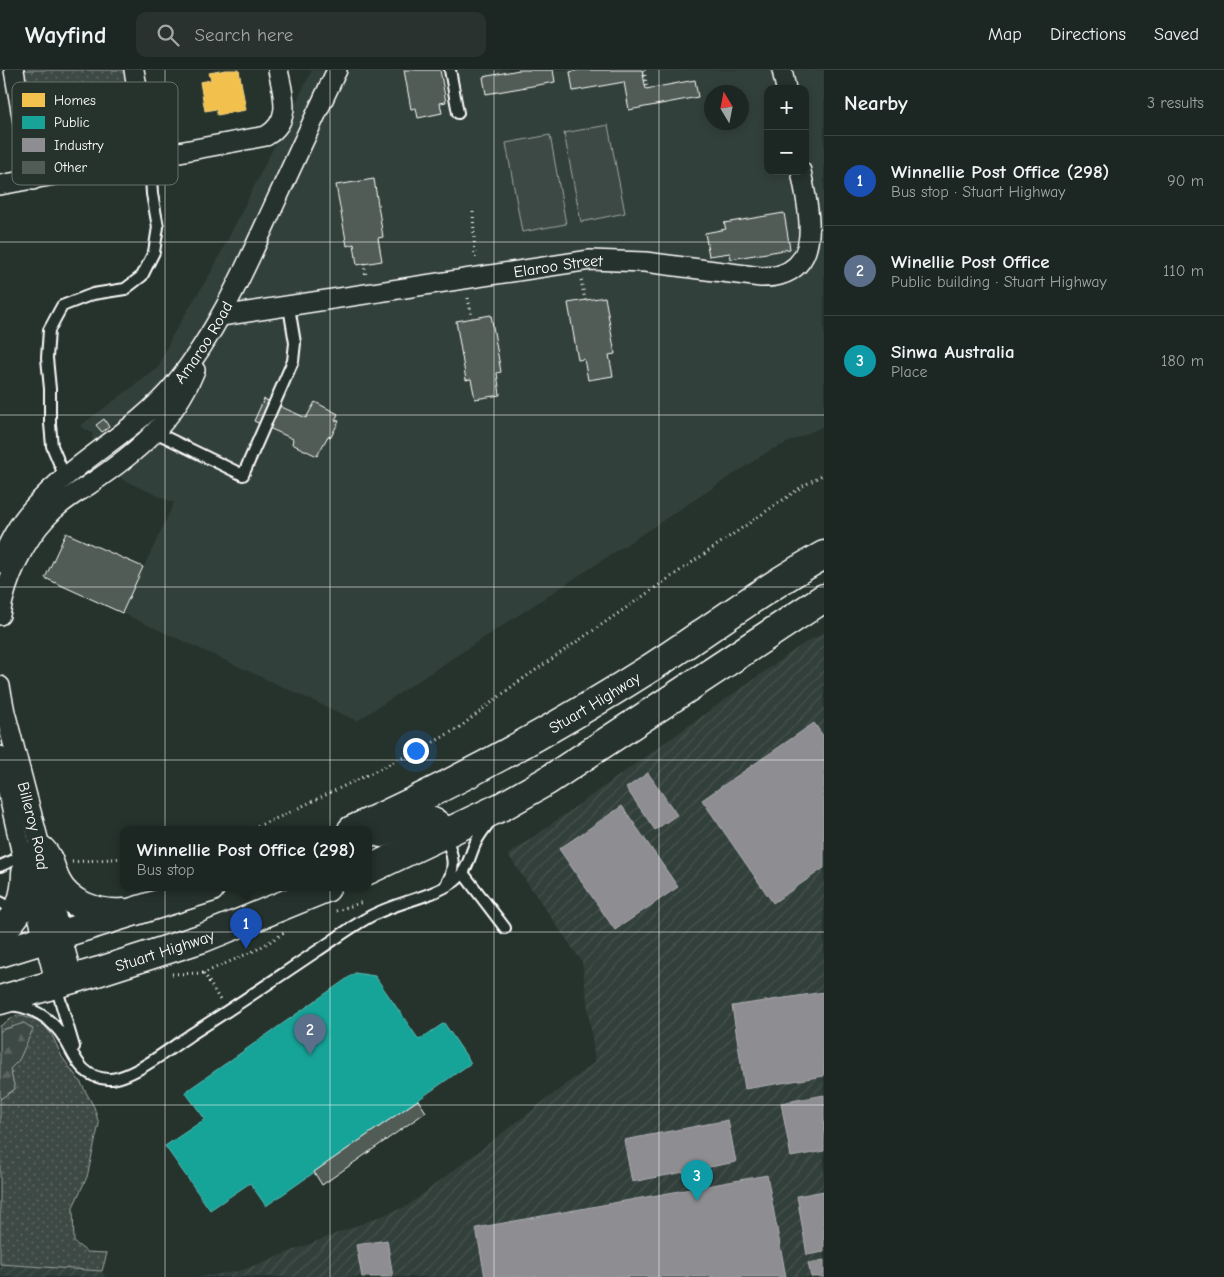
<!DOCTYPE html>
<meta charset="utf-8">
<style>
:root{--surface:#1c2622;--page:#29322f;--text:#f1f3f6;--muted:#a0a5a5;--line:#3a4340;--accent:#2563eb}
body{margin:0;font-family:"Comic Neue",sans-serif;background:var(--page);color:var(--text)}
.controls{position:absolute;right:15px;top:15px;display:grid;overflow:hidden;border-radius:10px;box-shadow:0 2px 8px #0003}
.controls button{width:45px;height:45px;display:grid;place-items:center;padding:0;border:0;border-bottom:1px solid var(--line);background:var(--surface);color:var(--text);font:25px sans-serif}
.compass{position:absolute;left:704px;top:15px;width:45px;height:45px;border-radius:50%;background:var(--surface);box-shadow:0 2px 8px #0003;rotate:350deg}
.you{position:absolute;left:415px;top:680px;width:18px;height:18px;margin:-12px;border:4px solid #fff;border-radius:50%;background:#1a73e8;box-shadow:0 0 0 8px #1a73e833}
.badge{display:grid;place-items:center;width:32px;height:32px;border-radius:50%;background:var(--accent);color:#fff;font-size:16px;font-weight:700}
.pin{position:absolute;translate:-50% -41px;filter:drop-shadow(0 1px 2px #0008)}
.pin::after{content:'';position:absolute;top:26px;width:18px;height:15px;background:inherit;clip-path:polygon(0 0,100% 0,50% 100%)}
.popup{position:absolute;left:120px;top:756px;width:252px;height:65px;box-sizing:border-box;display:grid;place-content:center;border-radius:10px;background:var(--surface);filter:drop-shadow(0 1px 4px #0005);font-size:16px;white-space:nowrap;color:var(--muted)}
.popup b{font-size:19px;color:var(--text)}
.popup::after{content:'';position:absolute;left:50%;top:100%;margin-left:-10px;border:10px solid transparent;border-top-color:var(--surface)}
.list{margin:0;padding:0;list-style:none}
h2{display:flex;justify-content:space-between;align-items:center;height:65px;margin:0;padding:0 20px;font-size:21px}
h2 small{font-size:16px;font-weight:400;color:var(--muted)}
.list li{display:grid;grid-template-columns:32px 1fr auto;gap:15px;align-items:center;box-sizing:border-box;height:90px;padding:0 20px;border-top:1px solid var(--line)}
.list b{display:block;font-size:19px;white-space:nowrap}
.list p{margin:0;font-size:16px;white-space:nowrap;color:var(--muted)}
.list em{font-size:16px;font-style:normal;color:var(--muted)}
.icon{flex:none;width:28px;height:28px;fill:none;stroke:currentColor;stroke-width:2;stroke-linecap:round;stroke-linejoin:round}
.map{position:relative;flex:none;width:824px;height:1207px;overflow:hidden}
header{display:flex;align-items:center;gap:30px;box-sizing:border-box;height:70px;padding:0 25px;background:var(--surface);border-bottom:1px solid var(--line)}
header strong{font-size:24px}
nav{display:flex;gap:28px;margin-inline-start:auto;font-size:18px}
.search{width:350px;height:45px;background:var(--page);display:flex;align-items:center;gap:12px;box-sizing:border-box;padding:0 18px;border-radius:10px;color:var(--muted);font-size:19px}
main{display:flex}
aside{flex:1;background:var(--surface)}
.map>svg:first-child{display:block}
.built{fill:#333f3a;fill-rule:evenodd}
.industrial{fill:url(#industrial-furrows)}
.grass{fill:url(#grass-dots);stroke:#9ea4a2}
.forest{fill:url(#forest-firs);stroke:#9ea4a2}
.green{fill:#3e4944;stroke:#9ea4a2}
.homes{fill:#f2c14e;stroke:#f6d483}
.public{fill:#17a398;stroke:#5dbfb7}
.industry{fill:#8d8d92;stroke:#afafb3}
.building{fill:#515c57;stroke:#fff}
.lines{fill:none;stroke-linecap:round;stroke-linejoin:round}
.service-casing{stroke:#fff;stroke-width:14}
.minor-casing{stroke:#fff;stroke-width:22}
.trunk-casing{stroke:#fff;stroke-width:31}
.path{stroke:#fff;stroke-width:3;stroke-dasharray:1 4;stroke-linecap:butt}
.service{stroke:#26332d;stroke-width:10}
.minor{stroke:#26332d;stroke-width:19}
.trunk{stroke:#26332d;stroke-width:28}
.grid{fill:none;stroke:#fff;stroke-width:1;stroke-opacity:0.55}
.labels{text-anchor:middle;stroke-width:5;stroke-linejoin:round;paint-order:stroke}
.street-label{font-size:16px;fill:#fff;stroke:#26332d}
.key{fill:#26332d;stroke:#67706c;stroke-width:1}
.key-label{font-size:14px;fill:#fff}
</style>
<header>
<strong>Wayfind</strong>
<div class="search"><svg class="icon" aria-label="search" viewBox="0 0 24 24"><circle cx="10" cy="10" r="6"/><path d="M15 15l6 6"/></svg>Search here</div>
<nav><a>Map</a><a>Directions</a><a>Saved</a></nav>
</header>
<main>
<div class="map">
<svg width="824" height="1207" viewBox="0 0 824 1207">
<defs>
<pattern id="industrial-furrows" width="10" height="10" patternUnits="userSpaceOnUse" patternTransform="scale(1.25)"><rect width="10" height="10" fill="#333f3a"/><path d="M-1 1l2-2M0 10L10 0M9 11l2-2" fill="none" stroke="#47524e"/></pattern>
<pattern id="grass-dots" width="8" height="8" patternUnits="userSpaceOnUse" patternTransform="scale(1.25)"><rect width="8" height="8" fill="#3e4944"/><path d="M2 2h.1M6 6h.1" fill="none" stroke="#5b6460" stroke-width="1.8" stroke-linecap="round"/></pattern>
<pattern id="forest-firs" width="22" height="20" patternUnits="userSpaceOnUse" patternTransform="scale(1.25)"><rect width="22" height="20" fill="#3e4944"/><path d="M5 1l3.5 6h-7zM16 11l3.5 6h-7z" fill="#5b6460"/></pattern>
</defs>
<rect width="100%" height="100%" fill="#26332d"/>
<filter id="ink" filterUnits="userSpaceOnUse"><feTurbulence type="fractalNoise" baseFrequency=".02" numOctaves="2"/><feDisplacementMap in="SourceGraphic" scale="10" xChannelSelector="R" yChannelSelector="G"/><feConvolveMatrix kernelMatrix="1 2 1 2 8 2 1 2 1" color-interpolation-filters="sRGB"/></filter>
<g filter="url(#ink)">
<path class="built" d="M 312,0 L 824,0 L 824,356 L 769,381 L 357,651 L 122,543 L 174,433 L 123,410 L 93,374 L 92,363 L 80,356 L 158,298 L 172,266 L 213,199 ZM 768,19 L 805,19 L 805,101 L 768,101 ZM 712,22 L 742,22 L 742,52 L 712,52 Z"/>
<path class="industrial" d="M 824,563 L 824,1207 L 198,1207 L 240,1201 L 407,1136 L 595,992 L 582,892 L 508,785 L 803,574 Z
M 0,1194 L 102,1201 L 105,1207 L 0,1207 Z"/>
<path class="grass" d="M 23,0 L 125,0 C 128,17 134,36 130,53 C 119,93 60,105 39,67 C 28,48 27,22 23,0 Z
M 17,945 L 41,951 L 52,965 L 62,987 L 81,1013 L 94,1037 L 99,1054 L 87,1107 L 73,1137 L 74,1172 L 87,1182 L 107,1183 L 102,1201 L 0,1194 L 0,1029 L 15,1019 L 10,999 L 19,990 L 2,960 L 0,962 L 0,956 Z"/>
<path class="forest" d="M 24,953 L 33,959 L 19,990 L 10,999 L 15,1019 L 0,1029 L 0,962 L 2,960 Z"/>
<path class="green" d="M 608,55 L 625,143 L 581,152 L 564,63 Z
M 550,65 L 566,154 L 522,162 L 506,73 Z"/>
<path class="homes" d="M 226,0 L 239,0 L 246,40 L 217,45 L 216,39 L 205,41 L 200,12 L 211,10 L 209,3 Z"/>
<path class="public" d="M 355,903 L 375,906 L 419,970 L 444,953 L 471,993 L 266,1136 L 250,1113 L 210,1140 L 165,1076 L 205,1049 L 185,1022 Z"/>
<path class="industry" d="M 814,653 L 824,667 L 824,798 L 773,833 L 702,730 Z
M 648,703 L 677,745 L 655,760 L 626,718 Z
M 622,736 L 678,817 L 615,860 L 559,779 Z
M 824,922 L 824,1006 L 745,1019 L 732,936 Z
M 824,1025 L 824,1081 L 791,1087 L 781,1033 Z
M 728,1050 L 736,1092 L 632,1112 L 624,1070 Z
M 767,1105 L 786,1207 L 485,1207 L 476,1158 Z
M 824,1121 L 824,1182 L 807,1185 L 797,1126 Z
M 387,1170 L 393,1207 L 362,1207 L 356,1175 Z
M 824,1190 L 824,1207 L 811,1207 L 808,1193 Z"/>
<path class="building" d="M 404,0 L 440,0 L 446,32 L 440,33 L 442,43 L 418,48 L 416,38 L 411,39 Z
M 519,0 L 553,0 L 555,12 L 486,24 L 483,7 Z
M 579,0 L 642,0 L 646,19 L 695,10 L 698,27 L 629,40 L 624,12 L 573,21 L 570,2 Z
M 374,109 L 383,167 L 378,168 L 382,191 L 357,195 L 354,174 L 347,176 L 336,115 Z
M 784,143 L 790,179 L 731,189 L 730,183 L 709,186 L 705,163 L 726,159 L 724,153 Z
M 605,227 L 615,284 L 609,285 L 613,306 L 588,310 L 584,289 L 578,290 L 568,233 Z
M 491,245 L 501,302 L 497,303 L 500,325 L 475,329 L 471,309 L 466,310 L 456,251 Z
M 264,329 L 306,348 L 315,332 L 338,344 L 335,350 L 339,351 L 331,367 L 328,366 L 317,386 L 292,374 L 293,369 L 254,351 Z
M 104,349 L 109,357 L 102,362 L 96,355 Z
M 66,463 L 143,497 L 122,543 L 45,508 Z
M 418,1030 L 426,1042 L 322,1115 L 314,1102 Z"/>
<g class="lines">
<defs>
<path id="service" d="M 450,0 L 458,43
M 155,362 L 243,405 L 293,291 L 295,273 L 289,237
M 65,407 L 52,376 L 50,354 L 50,319 L 47,288 L 49,260 L 62,236 L 93,224 L 125,219 L 142,206 L 154,182 L 158,157 L 152,124 L 150,88
M 0,796 L 26,785
M 463,803 L 505,858
M 445,816 C 458,797 452,783 445,764
M 0,832 L 17,841
M 56,916 L 74,977
M 11,935 C 30,937 47,946 59,961 C 75,981 76,1007 108,1009 C 130,1010 171,978 190,965 C 233,938 275,909 317,881 C 334,870 352,856 371,846 C 397,832 430,828 455,811 C 468,801 469,786 476,772 C 480,764 486,757 491,750"/>
<g id="minor">
<path d="M 14,0 L 33,110"/>
<path d="M 134,0 L 150,88"/>
<path d="M 782,0 L 786,19"/>
<path d="M 0,115 L 266,66 C 293,50 283,25 278,0"/>
<path id="s1" d="M 221,246 L 590,190 L 645,192 L 761,207 C 767,207 774,207 780,205 C 824,192 807,134 801,101"/>
<path id="s2" d="M 0,493 C 6,478 13,463 23,450 C 64,395 131,367 174,315 C 216,264 243,203 270,144 C 292,96 314,48 337,0"/>
<path d="M 0,545 C 6,509 23,472 48,446 C 60,432 75,424 90,414 C 136,383 174,352 195,300"/>
<path id="s3" d="M 0,616 L 5,642 L 41,780 L 43,798 L 73,909"/>
<path d="M 0,686 L 23,789 L 56,914"/>
</g>
<g id="trunk">
<path id="s4" d="M 352,760 C 455,714 556,658 652,597 C 709,560 764,518 824,485"/>
<path d="M 381,763 C 401,754 430,739 444,763"/>
<path d="M 41,780 C 50,788 51,801 56,811 C 67,835 99,845 123,843"/>
<path d="M 368,800 L 503,736 L 547,711 L 824,528"/>
<path d="M 0,860 C 20,847 26,826 26,803"/>
<path d="M 0,883 L 210,818"/>
<path id="s5" d="M 0,930 L 100,901 L 203,868 L 326,818"/>
</g>
</defs>
<use href="#service" class="service-casing"/>
<use href="#minor" class="minor-casing"/>
<use href="#trunk" class="trunk-casing"/>
<path class="path" d="M 644,0 L 647,19
M 473,142 L 475,188
M 364,193 L 366,206
M 581,210 L 585,230
M 468,228 L 472,248
M 248,760 L 282,746 L 425,677 L 460,657 L 514,615 L 803,416 L 824,404
M 72,792 L 124,788
M 336,841 L 363,832
M 204,903 L 220,930
M 172,904 L 204,903 L 256,880 L 284,863"/>
<use href="#service" class="service"/>
<use href="#minor" class="minor"/>
<use href="#trunk" class="trunk"/>
</g>
</g>
<path class="grid" d="M 165,0 L 165,1207M 330,0 L 330,1207M 494,0 L 494,1207M 659,0 L 659,1207M 0,172 L 824,172M 0,345 L 824,345M 0,517 L 824,517M 0,690 L 824,690M 0,862 L 824,862M 0,1035 L 824,1035"/>
<g class="labels">
<g class="street-label">
<text dy="6" stroke="none"><textPath href="#s1" startOffset="341">Elaroo Street</textPath></text>
<text dy="6" stroke="none"><textPath href="#s2" startOffset="304">Amaroo Road</textPath></text>
<text dy="6" stroke="none"><textPath href="#s4" startOffset="274">Stuart Highway</textPath></text>
<text dy="6" stroke="none"><textPath href="#s3" startOffset="144">Billeroy Road</textPath></text>
<text dy="6" stroke="none"><textPath href="#s5" startOffset="172">Stuart Highway</textPath></text>
</g>
</g>
<rect x="12" y="12" width="166" height="103" rx="8" class="key"/>
<rect x="22" y="23" width="23" height="14" fill="#f2c14e"/>
<rect x="22" y="46" width="23" height="13" fill="#17a398"/>
<rect x="22" y="68" width="23" height="14" fill="#8d8d92"/>
<rect x="22" y="91" width="23" height="13" fill="#515c57"/>
<g class="key-label">
<text x="54" y="35">Homes</text>
<text x="54" y="57">Public</text>
<text x="54" y="80">Industry</text>
<text x="54" y="102">Other</text>
</g>
</svg>
<div class="controls">
<button>+</button>
<button>−</button>
</div>
<svg class="compass" viewBox="-18 -18 36 36"><path d="M0-13l5 13h-10z" fill="#e53935"/><path d="M0 13l5-13h-10z" fill="#a0a5a5"/></svg>
<div class="you"></div>
<div class="pin badge" style="left:246px;top:879px;background:#1a4fb4">1</div>
<div class="popup"><b>Winnellie Post Office (298)</b>Bus stop</div>
<div class="pin badge" style="left:310px;top:985px;background:#5c6f8a">2</div>
<div class="pin badge" style="left:697px;top:1131px;background:#0f9aa8">3</div>
</div>
<aside>
<h2>Nearby<small>3 results</small></h2>
<ul class="list">
<li><span class="badge" style="background:#1a4fb4">1</span><div><b>Winnellie Post Office (298)</b><p>Bus stop · Stuart Highway</p></div><em>90 m</em></li>
<li><span class="badge" style="background:#5c6f8a">2</span><div><b>Winellie Post Office</b><p>Public building · Stuart Highway</p></div><em>110 m</em></li>
<li><span class="badge" style="background:#0f9aa8">3</span><div><b>Sinwa Australia</b><p>Place</p></div><em>180 m</em></li>
</ul>
</aside>
</main>
